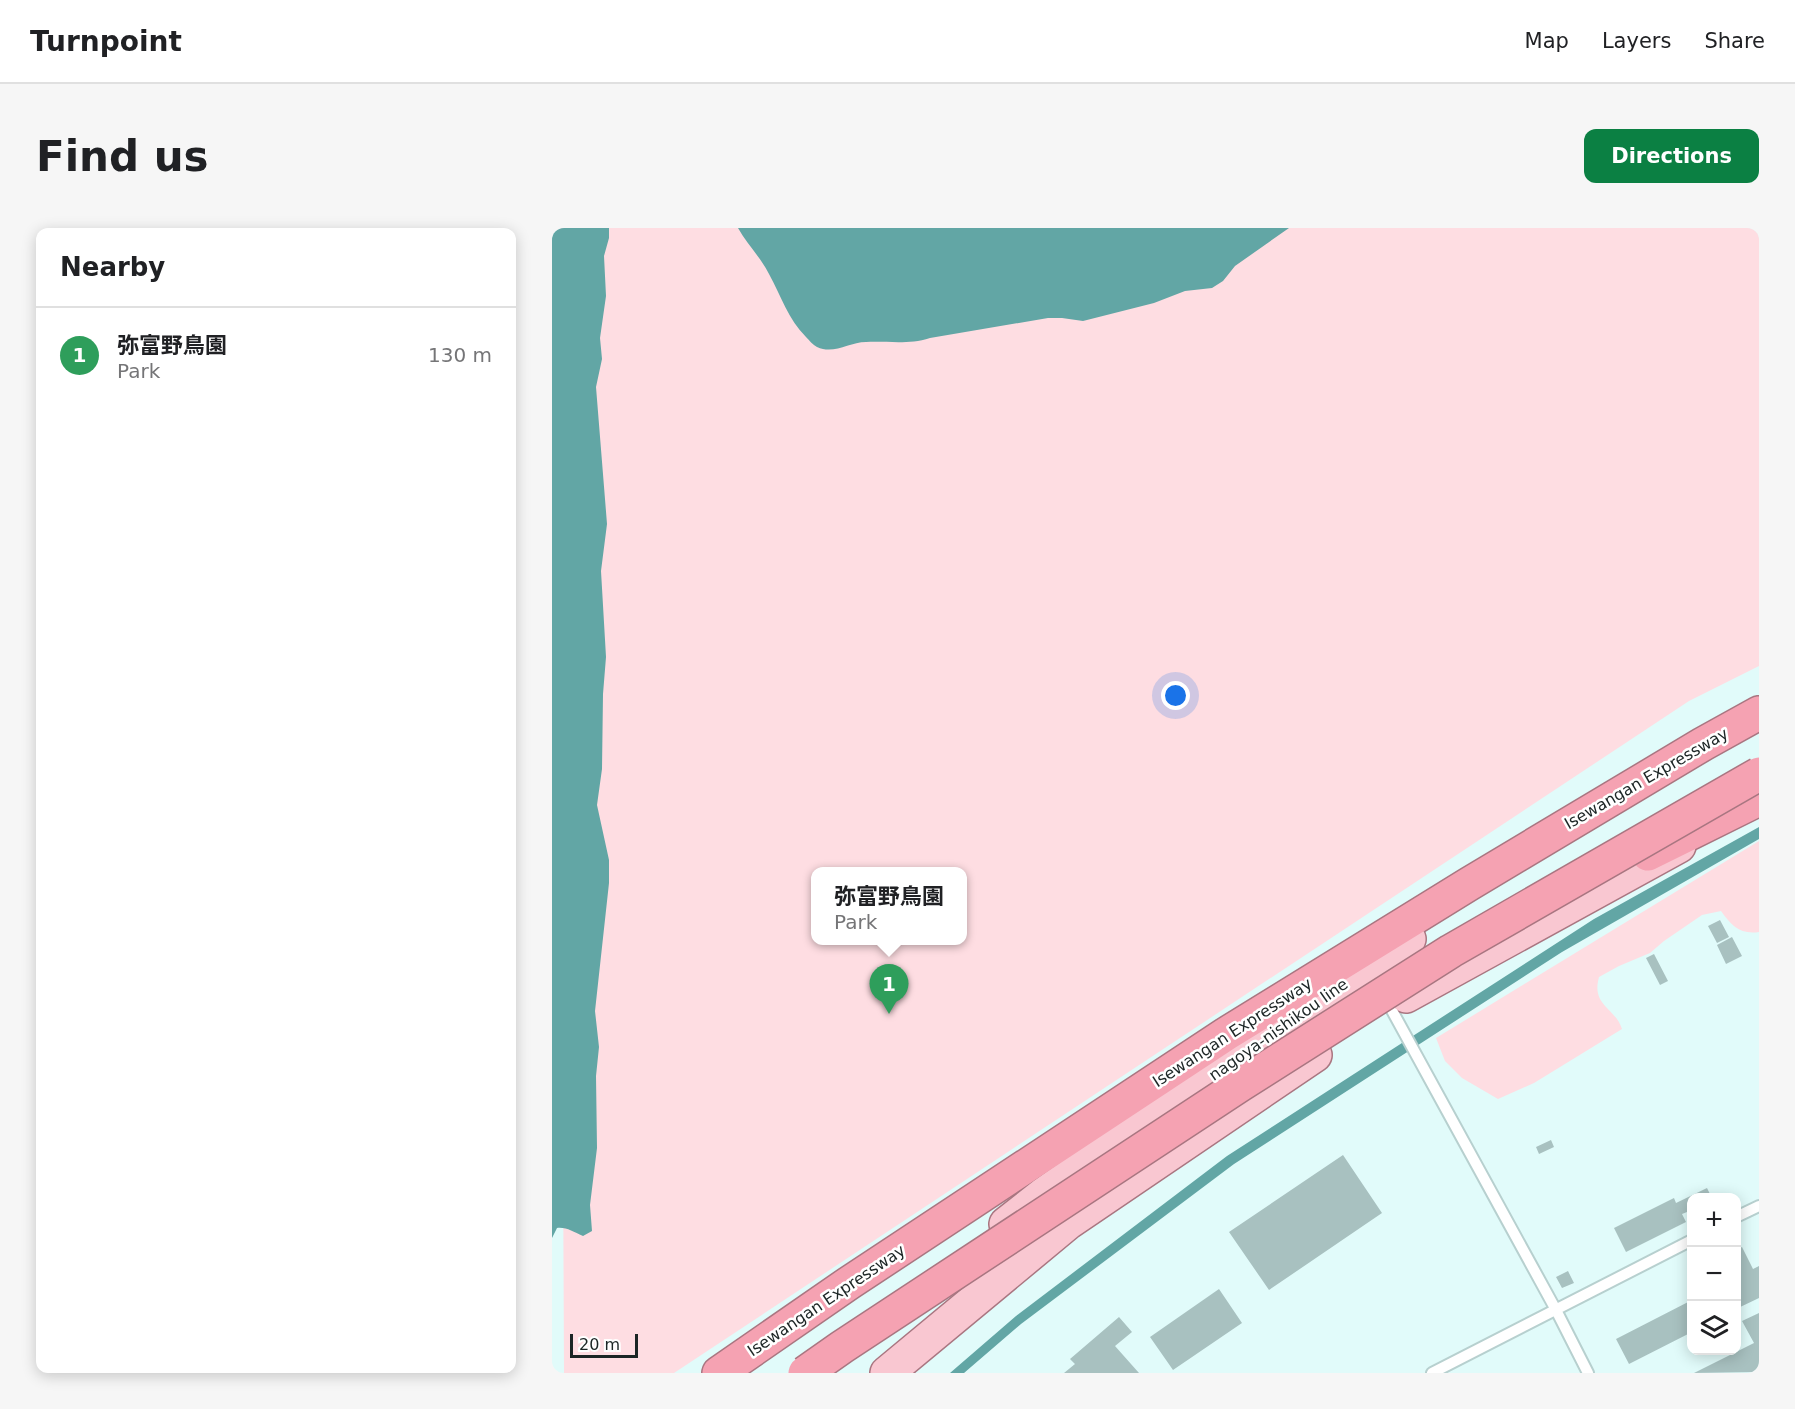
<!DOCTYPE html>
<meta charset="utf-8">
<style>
:root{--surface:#fff;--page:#f6f6f6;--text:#202124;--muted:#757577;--line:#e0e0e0;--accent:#0b8043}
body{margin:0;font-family:"DejaVu Sans","Noto Sans JP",sans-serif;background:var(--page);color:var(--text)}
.controls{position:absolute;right:18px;bottom:18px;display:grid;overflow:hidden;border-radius:12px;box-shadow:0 3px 15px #0003}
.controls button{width:54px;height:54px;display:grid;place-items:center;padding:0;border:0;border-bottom:2px solid var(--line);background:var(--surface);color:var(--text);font:30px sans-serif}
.scale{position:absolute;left:18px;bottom:15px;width:68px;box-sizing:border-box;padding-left:6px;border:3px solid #1c2525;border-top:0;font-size:16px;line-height:21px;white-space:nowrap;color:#1c2525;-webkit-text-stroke:4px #fff;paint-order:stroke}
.you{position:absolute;left:624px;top:468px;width:21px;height:21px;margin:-15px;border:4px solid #fff;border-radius:50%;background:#1a73e8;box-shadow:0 0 0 9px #1a73e833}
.badge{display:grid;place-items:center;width:39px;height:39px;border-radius:50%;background:var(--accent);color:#fff;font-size:20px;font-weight:700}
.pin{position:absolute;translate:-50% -50px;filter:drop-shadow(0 2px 3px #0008)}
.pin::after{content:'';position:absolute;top:32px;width:21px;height:18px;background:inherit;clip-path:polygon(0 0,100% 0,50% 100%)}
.popup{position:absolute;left:259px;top:639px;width:156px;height:78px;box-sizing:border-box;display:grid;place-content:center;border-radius:12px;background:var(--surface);filter:drop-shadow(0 2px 4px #0005);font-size:20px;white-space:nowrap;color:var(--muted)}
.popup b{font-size:22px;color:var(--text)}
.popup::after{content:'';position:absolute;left:50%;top:100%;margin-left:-12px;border:12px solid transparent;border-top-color:var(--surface)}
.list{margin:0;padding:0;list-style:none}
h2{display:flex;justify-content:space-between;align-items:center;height:78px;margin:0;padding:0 24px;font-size:26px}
h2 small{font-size:20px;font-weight:400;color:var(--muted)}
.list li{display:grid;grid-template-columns:39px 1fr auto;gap:18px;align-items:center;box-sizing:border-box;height:96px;padding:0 24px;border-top:2px solid var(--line)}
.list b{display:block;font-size:22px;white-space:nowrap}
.list p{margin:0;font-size:20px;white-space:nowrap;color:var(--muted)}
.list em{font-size:20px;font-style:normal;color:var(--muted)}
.icon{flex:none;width:33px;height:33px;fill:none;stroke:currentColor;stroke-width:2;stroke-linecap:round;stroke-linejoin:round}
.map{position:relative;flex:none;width:1207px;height:1145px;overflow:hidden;border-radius:12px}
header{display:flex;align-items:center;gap:36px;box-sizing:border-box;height:84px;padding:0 30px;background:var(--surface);border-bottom:2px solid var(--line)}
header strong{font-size:28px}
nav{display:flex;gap:33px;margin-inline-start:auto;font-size:21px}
.intro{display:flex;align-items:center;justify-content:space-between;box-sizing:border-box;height:144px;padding:0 36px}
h1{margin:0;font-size:42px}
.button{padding:15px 27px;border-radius:12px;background:var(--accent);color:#fff;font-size:21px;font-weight:700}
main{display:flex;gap:36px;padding:0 36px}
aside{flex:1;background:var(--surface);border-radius:12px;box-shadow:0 3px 15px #0003}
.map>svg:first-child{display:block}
.green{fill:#fedde2;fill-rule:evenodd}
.water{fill:#62a6a5}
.building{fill:#a8c1c0}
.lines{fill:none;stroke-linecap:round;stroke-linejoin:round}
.service-casing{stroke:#b7d0cf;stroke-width:14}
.primary-casing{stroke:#a97681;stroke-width:36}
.motorway-casing{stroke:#a97681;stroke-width:36}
.service{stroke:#fff;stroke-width:10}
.primary{stroke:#f9c7d1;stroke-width:33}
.motorway{stroke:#f5a2b2;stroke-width:33}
.motorway-bridge-casing{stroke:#a97681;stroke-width:36;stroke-linecap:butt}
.motorway-bridge{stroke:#f5a2b2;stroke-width:33}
.labels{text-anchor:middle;stroke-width:5;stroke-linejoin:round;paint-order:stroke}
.street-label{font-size:16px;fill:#1c2525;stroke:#fff}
</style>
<header>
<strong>Turnpoint</strong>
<nav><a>Map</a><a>Layers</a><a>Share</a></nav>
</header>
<div class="intro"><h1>Find us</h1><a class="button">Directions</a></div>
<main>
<aside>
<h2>Nearby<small></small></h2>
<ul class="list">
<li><span class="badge" style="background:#2e9e5b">1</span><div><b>弥富野鳥園</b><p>Park</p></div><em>130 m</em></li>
</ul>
</aside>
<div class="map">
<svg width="1207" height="1145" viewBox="0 0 1207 1145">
<rect width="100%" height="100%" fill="#e1fbfa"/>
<path class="green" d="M 7,0 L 1207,0 L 1207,438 L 1137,473 L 122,1145 L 12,1145 ZM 264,644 L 410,644 L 410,712 L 264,712 Z
M 1207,613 L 1207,704 C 1188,707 1179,697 1169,683 L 1150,687 L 1112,713 L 1098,725 L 1067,738 L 1047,749 C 1039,778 1063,779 1070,801 L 982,855 L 946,871 L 910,850 L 893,833 L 884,810 Z"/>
<path class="water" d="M 0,0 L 57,0 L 57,10 L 52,28 L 54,68 L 48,110 L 50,131 L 44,159 L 55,296 L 49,343 L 54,429 L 51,466 L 50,541 L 45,577 L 57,632 L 57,655 L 43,783 L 47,819 L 44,848 L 45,920 L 38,977 L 40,1003 L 31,1008 C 21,1004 15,999 5,1000 L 0,1010 Z
M 186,0 L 737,0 L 683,38 L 671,53 L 660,60 L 633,63 L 602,75 L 531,93 L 510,90 L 496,90 L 378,110 C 356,117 337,113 314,114 C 297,114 282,127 265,119 C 261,117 257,112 254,109 C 236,91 229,68 217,46 C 209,30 195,16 186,0 Z
M 1207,599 L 1207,611 L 1010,724 L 682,936 L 469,1096 L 412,1145 L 398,1145 L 464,1088 L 675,928 L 1042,691 Z"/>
<path class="building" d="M 1168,692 L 1177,709 L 1165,715 L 1156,698 Z
M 1180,709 L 1190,728 L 1174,736 L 1165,717 Z
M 1102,726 L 1116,753 L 1108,757 L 1094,730 Z
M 999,912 L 1002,919 L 987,926 L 984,919 Z
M 791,927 L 830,985 L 717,1062 L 677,1004 Z
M 1155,960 L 1160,970 L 1140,970 L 1140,982 L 1130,986 L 1134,994 L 1074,1024 L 1062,1000 L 1122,970 L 1124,975 Z
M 1190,1019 L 1201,1041 L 1207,1038 L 1207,1070 L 1184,1081 L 1184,1022 Z
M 1016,1043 L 1022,1055 L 1010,1060 L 1004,1049 Z
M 667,1061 L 690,1095 L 621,1142 L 598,1109 Z
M 1140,1072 L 1140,1104 L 1077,1136 L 1064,1111 Z
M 1207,1085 L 1207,1144 L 1142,1145 L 1202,1115 L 1190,1093 Z
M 567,1089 L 580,1104 L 563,1118 L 587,1145 L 512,1145 L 523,1136 L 518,1131 Z"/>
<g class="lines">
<defs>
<path id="service" d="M 837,777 L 1004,1082 L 1036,1145
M 1184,989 L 1207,978
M 880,1145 L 1140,1012"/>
<path id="primary" d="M 854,768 L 1127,618
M 454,996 L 492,966 L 812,740 L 857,711
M 335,1145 L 517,994 L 763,827"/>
<path id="motorway" d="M 1096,626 L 1207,571
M 167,1145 L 297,1055 L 674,806 L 917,656 L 1151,516 L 1207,485"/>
</defs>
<use href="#service" class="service-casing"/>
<use href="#primary" class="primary-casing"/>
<use href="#motorway" class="motorway-casing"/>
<use href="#service" class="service"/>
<use href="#primary" class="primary"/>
<use href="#motorway" class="motorway"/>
<defs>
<path id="motorway-bridge" d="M 253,1145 L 290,1119 L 688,857 L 899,723 L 1207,546"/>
</defs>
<use href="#motorway-bridge" class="motorway-bridge-casing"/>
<use href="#motorway-bridge" class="motorway-bridge"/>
</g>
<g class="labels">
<g class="street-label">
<text transform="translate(1094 550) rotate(-30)" y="6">Isewangan Expressway</text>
<text transform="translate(726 801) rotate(-35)" y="6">nagoya-nishikou line</text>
<text transform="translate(680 804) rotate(-33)" y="6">Isewangan Expressway</text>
<text transform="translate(274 1072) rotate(-34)" y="6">Isewangan Expressway</text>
</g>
</g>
</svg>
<div class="controls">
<button>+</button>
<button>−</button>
<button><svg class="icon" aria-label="layers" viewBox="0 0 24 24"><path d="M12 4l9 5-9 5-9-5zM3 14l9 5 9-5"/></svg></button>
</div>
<div class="scale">20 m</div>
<div class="you"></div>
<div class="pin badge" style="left:337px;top:786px;background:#2e9e5b">1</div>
<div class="popup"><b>弥富野鳥園</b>Park</div>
</div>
</main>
